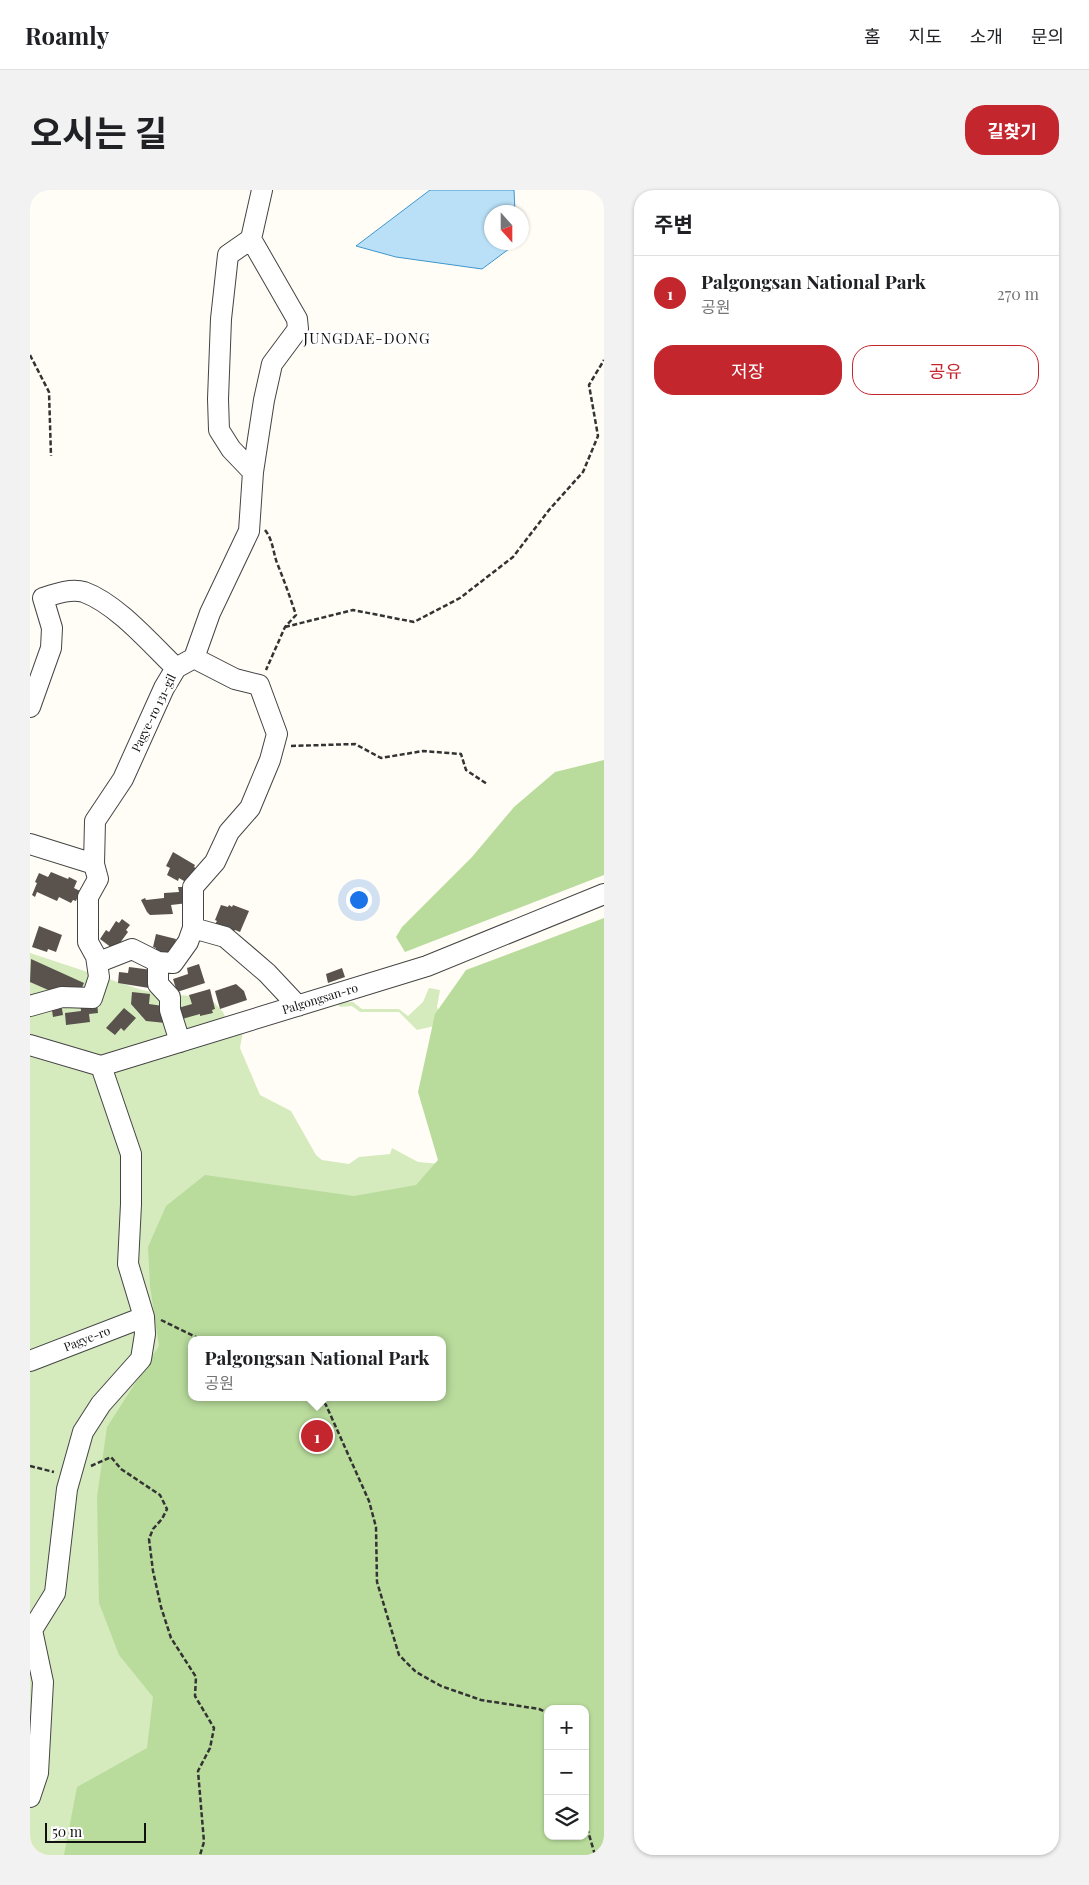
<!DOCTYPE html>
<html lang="ko">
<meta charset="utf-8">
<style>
:root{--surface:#fff;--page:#f2f2f2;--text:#202124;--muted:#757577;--line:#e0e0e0;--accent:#c4262e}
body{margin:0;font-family:"Playfair Display","Noto Sans KR",serif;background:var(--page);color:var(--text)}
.controls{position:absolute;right:15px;bottom:15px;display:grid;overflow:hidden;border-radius:10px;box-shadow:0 1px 4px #0004}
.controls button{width:45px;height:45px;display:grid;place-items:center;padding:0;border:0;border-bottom:1px solid var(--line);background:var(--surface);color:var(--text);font:25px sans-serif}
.compass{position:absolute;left:454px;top:15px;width:45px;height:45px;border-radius:50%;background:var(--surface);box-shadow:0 1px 4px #0004;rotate:159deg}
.scale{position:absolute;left:15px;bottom:12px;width:101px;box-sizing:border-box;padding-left:5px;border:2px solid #111;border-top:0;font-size:14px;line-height:18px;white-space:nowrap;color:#111;-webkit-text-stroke:4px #fff;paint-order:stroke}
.you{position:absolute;left:328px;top:709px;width:18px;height:18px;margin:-12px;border:4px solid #fff;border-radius:50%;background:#1a73e8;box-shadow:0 0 0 8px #1a73e833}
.badge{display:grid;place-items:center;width:32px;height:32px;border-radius:50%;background:var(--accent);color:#fff;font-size:16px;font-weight:700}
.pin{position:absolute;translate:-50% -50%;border:2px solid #fff;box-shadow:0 1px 5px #0006}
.popup{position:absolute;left:158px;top:1146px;width:258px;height:65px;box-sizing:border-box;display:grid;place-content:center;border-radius:10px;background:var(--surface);filter:drop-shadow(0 1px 4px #0005);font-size:16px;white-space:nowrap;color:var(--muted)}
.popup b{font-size:19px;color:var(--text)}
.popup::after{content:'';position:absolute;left:50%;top:100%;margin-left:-10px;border:10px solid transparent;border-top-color:var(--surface)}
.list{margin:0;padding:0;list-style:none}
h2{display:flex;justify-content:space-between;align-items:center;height:65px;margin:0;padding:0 20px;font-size:21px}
h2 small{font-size:16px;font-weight:400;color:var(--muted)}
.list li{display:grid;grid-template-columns:32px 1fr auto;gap:15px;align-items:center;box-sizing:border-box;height:75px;padding:0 20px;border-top:1px solid var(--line)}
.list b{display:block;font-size:19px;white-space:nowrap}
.list p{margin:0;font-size:16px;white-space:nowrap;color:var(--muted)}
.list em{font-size:16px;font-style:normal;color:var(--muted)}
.actions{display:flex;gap:10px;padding:15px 20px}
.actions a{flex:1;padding:11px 0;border:1px solid var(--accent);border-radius:20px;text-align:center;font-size:18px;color:var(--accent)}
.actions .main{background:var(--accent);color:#fff}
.icon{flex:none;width:28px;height:28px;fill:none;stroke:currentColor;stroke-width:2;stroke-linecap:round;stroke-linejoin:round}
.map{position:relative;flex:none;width:574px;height:1665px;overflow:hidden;border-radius:20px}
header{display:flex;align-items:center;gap:30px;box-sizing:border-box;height:70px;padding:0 25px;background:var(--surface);border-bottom:1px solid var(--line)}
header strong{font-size:24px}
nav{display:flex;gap:28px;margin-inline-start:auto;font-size:18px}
.intro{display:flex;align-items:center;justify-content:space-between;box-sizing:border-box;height:120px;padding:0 30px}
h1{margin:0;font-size:35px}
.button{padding:12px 22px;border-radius:20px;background:var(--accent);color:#fff;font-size:18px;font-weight:700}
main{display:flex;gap:30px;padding:0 30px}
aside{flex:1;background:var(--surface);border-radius:20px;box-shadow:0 1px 4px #0004}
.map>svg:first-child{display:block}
.green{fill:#d5ebbd;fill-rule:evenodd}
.forest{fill:#b9dc9c;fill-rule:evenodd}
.water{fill:#b9e0f7;stroke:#3f96cf}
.building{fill:#5a524d}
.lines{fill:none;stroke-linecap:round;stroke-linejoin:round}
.minor-casing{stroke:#444;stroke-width:22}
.path{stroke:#333;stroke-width:2.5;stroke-dasharray:5 2.5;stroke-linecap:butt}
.minor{stroke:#fff;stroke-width:20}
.labels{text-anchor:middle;stroke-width:5;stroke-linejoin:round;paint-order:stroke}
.street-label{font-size:12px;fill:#111;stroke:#fff}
.quarter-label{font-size:15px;letter-spacing:1px;fill:#111;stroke:#fff}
</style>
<header>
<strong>Roamly</strong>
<nav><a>홈</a><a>지도</a><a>소개</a><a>문의</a></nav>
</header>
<div class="intro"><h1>오시는 길</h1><a class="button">길찾기</a></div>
<main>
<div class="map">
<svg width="574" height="1665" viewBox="0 0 574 1665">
<rect width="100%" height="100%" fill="#fffdf5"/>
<path class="green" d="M 0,763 L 112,800 L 132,804 L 179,807 L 193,822 L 198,833 L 213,841 L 210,858 L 230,905 L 261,921 L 286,965 L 292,970 L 319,974 L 329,967 L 360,964 L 362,958 L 388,972 L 411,974 L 413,834 L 387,840 L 369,822 L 330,822 L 322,816 L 311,817 L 306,814 L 308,812 L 323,812 L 332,819 L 369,819 L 378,826 L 393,812 L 399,798 L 410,800 L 407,817 L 412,830 L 493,818 L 574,1665 L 0,1665 ZM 162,1150 L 412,1150 L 412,1207 L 162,1207 ZM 518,1519 L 555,1519 L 555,1646 L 518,1646 Z"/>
<path class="forest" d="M 574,570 L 574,685 L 375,762 L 366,747 L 372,737 L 442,667 L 484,617 L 525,582 Z
M 574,728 L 574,1665 L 34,1665 L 47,1597 L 117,1558 L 123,1507 L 89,1465 L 69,1413 L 67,1307 L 77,1237 L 129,1156 L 120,1096 L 118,1057 L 136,1016 L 175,985 L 324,1006 L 386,995 L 408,970 L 388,902 L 405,824 L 436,780 ZM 162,1150 L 412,1150 L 412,1207 L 162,1207 ZM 518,1519 L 555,1519 L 555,1646 L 518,1646 Z"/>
<path class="water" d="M 400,0 L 484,0 L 485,22 L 462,22 L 462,52 L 487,53 L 452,79 L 366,67 L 326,56 Z"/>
<path class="building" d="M 143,662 L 165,675 L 164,677 L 167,679 L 159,694 L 149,688 L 148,691 L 137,685 L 140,678 L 136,676 Z
M 21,682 L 38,689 L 39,687 L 47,691 L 44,698 L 50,701 L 46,711 L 43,710 L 41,713 L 29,707 L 27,711 L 7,702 L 5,707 L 2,705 L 7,693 L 5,692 L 9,683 L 18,687 Z
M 148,697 L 156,697 L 158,713 L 141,715 L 143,724 L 120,725 L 117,722 L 111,710 L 115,708 L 116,710 L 134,708 L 134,703 L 149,702 Z
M 191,715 L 198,717 L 199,715 L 202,717 L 203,715 L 219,721 L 210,742 L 205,740 L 203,742 L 185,734 L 187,731 L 185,730 Z
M 92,729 L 100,735 L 96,740 L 98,742 L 87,757 L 84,755 L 82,758 L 70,749 L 76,740 L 79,742 L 86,731 L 89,733 Z
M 9,736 L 32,745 L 26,762 L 18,759 L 17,762 L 2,757 Z
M 126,744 L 146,749 L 141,769 L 125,763 L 126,758 L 123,757 Z
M 1,769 L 54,793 L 49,804 L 32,806 L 0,792 Z
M 169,774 L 175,793 L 147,802 L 143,789 L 158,784 L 157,778 Z
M 99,777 L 122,780 L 119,798 L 88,793 L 89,782 L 98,783 Z
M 312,778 L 315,787 L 298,793 L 296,784 Z
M 206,794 L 214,801 L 217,810 L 190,819 L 185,801 Z
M 180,799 L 185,819 L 182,820 L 183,823 L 170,826 L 170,824 L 152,829 L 148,818 L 162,814 L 159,805 Z
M 102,802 L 120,804 L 119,814 L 133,816 L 136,833 L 116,831 L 101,814 Z
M 50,812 L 67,812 L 68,823 L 59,824 L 60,832 L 36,835 L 35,823 L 51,821 Z
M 31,813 L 33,825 L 23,827 L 21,814 Z
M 94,818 L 106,828 L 94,841 L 91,838 L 85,845 L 76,838 Z"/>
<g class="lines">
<defs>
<path id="minor" d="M 221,49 L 267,129 L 268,139 L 242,174 L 234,210 L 223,282
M 164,468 L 180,423 L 219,341 L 223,282 L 201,259 L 189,240 L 188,209 L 191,129 L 198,65 L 221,49 L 232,0
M 0,517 L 21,458 L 22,438 L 13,408 C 25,404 41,398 54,402 C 87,414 121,454 146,478
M 0,654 L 64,674
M 163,738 L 195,747 L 237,783 L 268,816
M 128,772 L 143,773 L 158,752 L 163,738 L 163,697 L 185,672 L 199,642 L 220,618 L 240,570 L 247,544 L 229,495 L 205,489 L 164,468 L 146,478 L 134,498 L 93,589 L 65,631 L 64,674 L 68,689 L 58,707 L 58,752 L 69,772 L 102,759 L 128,772 L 128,794 L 140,807 L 140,820 L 150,852
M 0,816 L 32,807 L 62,808 L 69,787 L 66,766
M 0,855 L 71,876 L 397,776 L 574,704
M 0,1171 L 114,1127
M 0,1607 L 8,1583 L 13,1492 L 2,1440 L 25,1403 L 37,1299 L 53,1242 L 71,1214 L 111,1169 L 115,1144 L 114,1127 L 98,1074 L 101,1014 L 101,964 L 71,876"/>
</defs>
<use href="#minor" class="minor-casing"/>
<path class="path" d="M 0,165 L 19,202 L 21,266
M 235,340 C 243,350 243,362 247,373 C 254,390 260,407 266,425 L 255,437 L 236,480
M 255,437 L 323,420 L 384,432 L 430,408 L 483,367 L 519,320 L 553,282 L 568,246 L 559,195 L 574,170
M 261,556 L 325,554 L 351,568 L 393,561 L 431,564 L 436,580 L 457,594
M 131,1130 L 172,1150
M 289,1207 L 296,1215 L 339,1311 L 346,1337 L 347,1392 L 369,1465 L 386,1482 L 411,1496 L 451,1510 L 509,1519 L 518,1523
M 0,1276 L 24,1282
M 61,1276 L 81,1267 L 91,1279 L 130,1305 L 137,1319 L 132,1329 L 123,1339 L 119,1349 L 123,1381 L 131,1417 L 141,1448 L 166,1487 L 165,1506 L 184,1538 L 180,1558 L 168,1581 L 174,1652 L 170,1665
M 555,1631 L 565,1665"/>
<use href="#minor" class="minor"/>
</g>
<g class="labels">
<g class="street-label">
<text transform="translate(124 523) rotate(-64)" y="4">Pagye-ro 131-gil</text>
<text transform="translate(290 809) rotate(-17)" y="4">Palgongsan-ro</text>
<text transform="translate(57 1149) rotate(-21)" y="4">Pagye-ro</text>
</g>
<g class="quarter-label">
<text x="337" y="154">JUNGDAE-DONG</text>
</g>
</g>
</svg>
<div class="controls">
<button>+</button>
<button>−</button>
<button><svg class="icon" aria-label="layers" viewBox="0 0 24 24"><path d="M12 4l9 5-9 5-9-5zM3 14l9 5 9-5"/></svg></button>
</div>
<svg class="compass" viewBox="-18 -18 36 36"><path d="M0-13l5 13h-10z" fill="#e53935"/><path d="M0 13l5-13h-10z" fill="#757577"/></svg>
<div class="scale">50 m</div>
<div class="you"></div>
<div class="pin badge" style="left:287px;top:1246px">1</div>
<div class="popup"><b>Palgongsan National Park</b>공원</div>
</div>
<aside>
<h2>주변<small></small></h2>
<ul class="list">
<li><span class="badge">1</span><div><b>Palgongsan National Park</b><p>공원</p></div><em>270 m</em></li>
</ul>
<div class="actions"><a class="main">저장</a><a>공유</a></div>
</aside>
</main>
